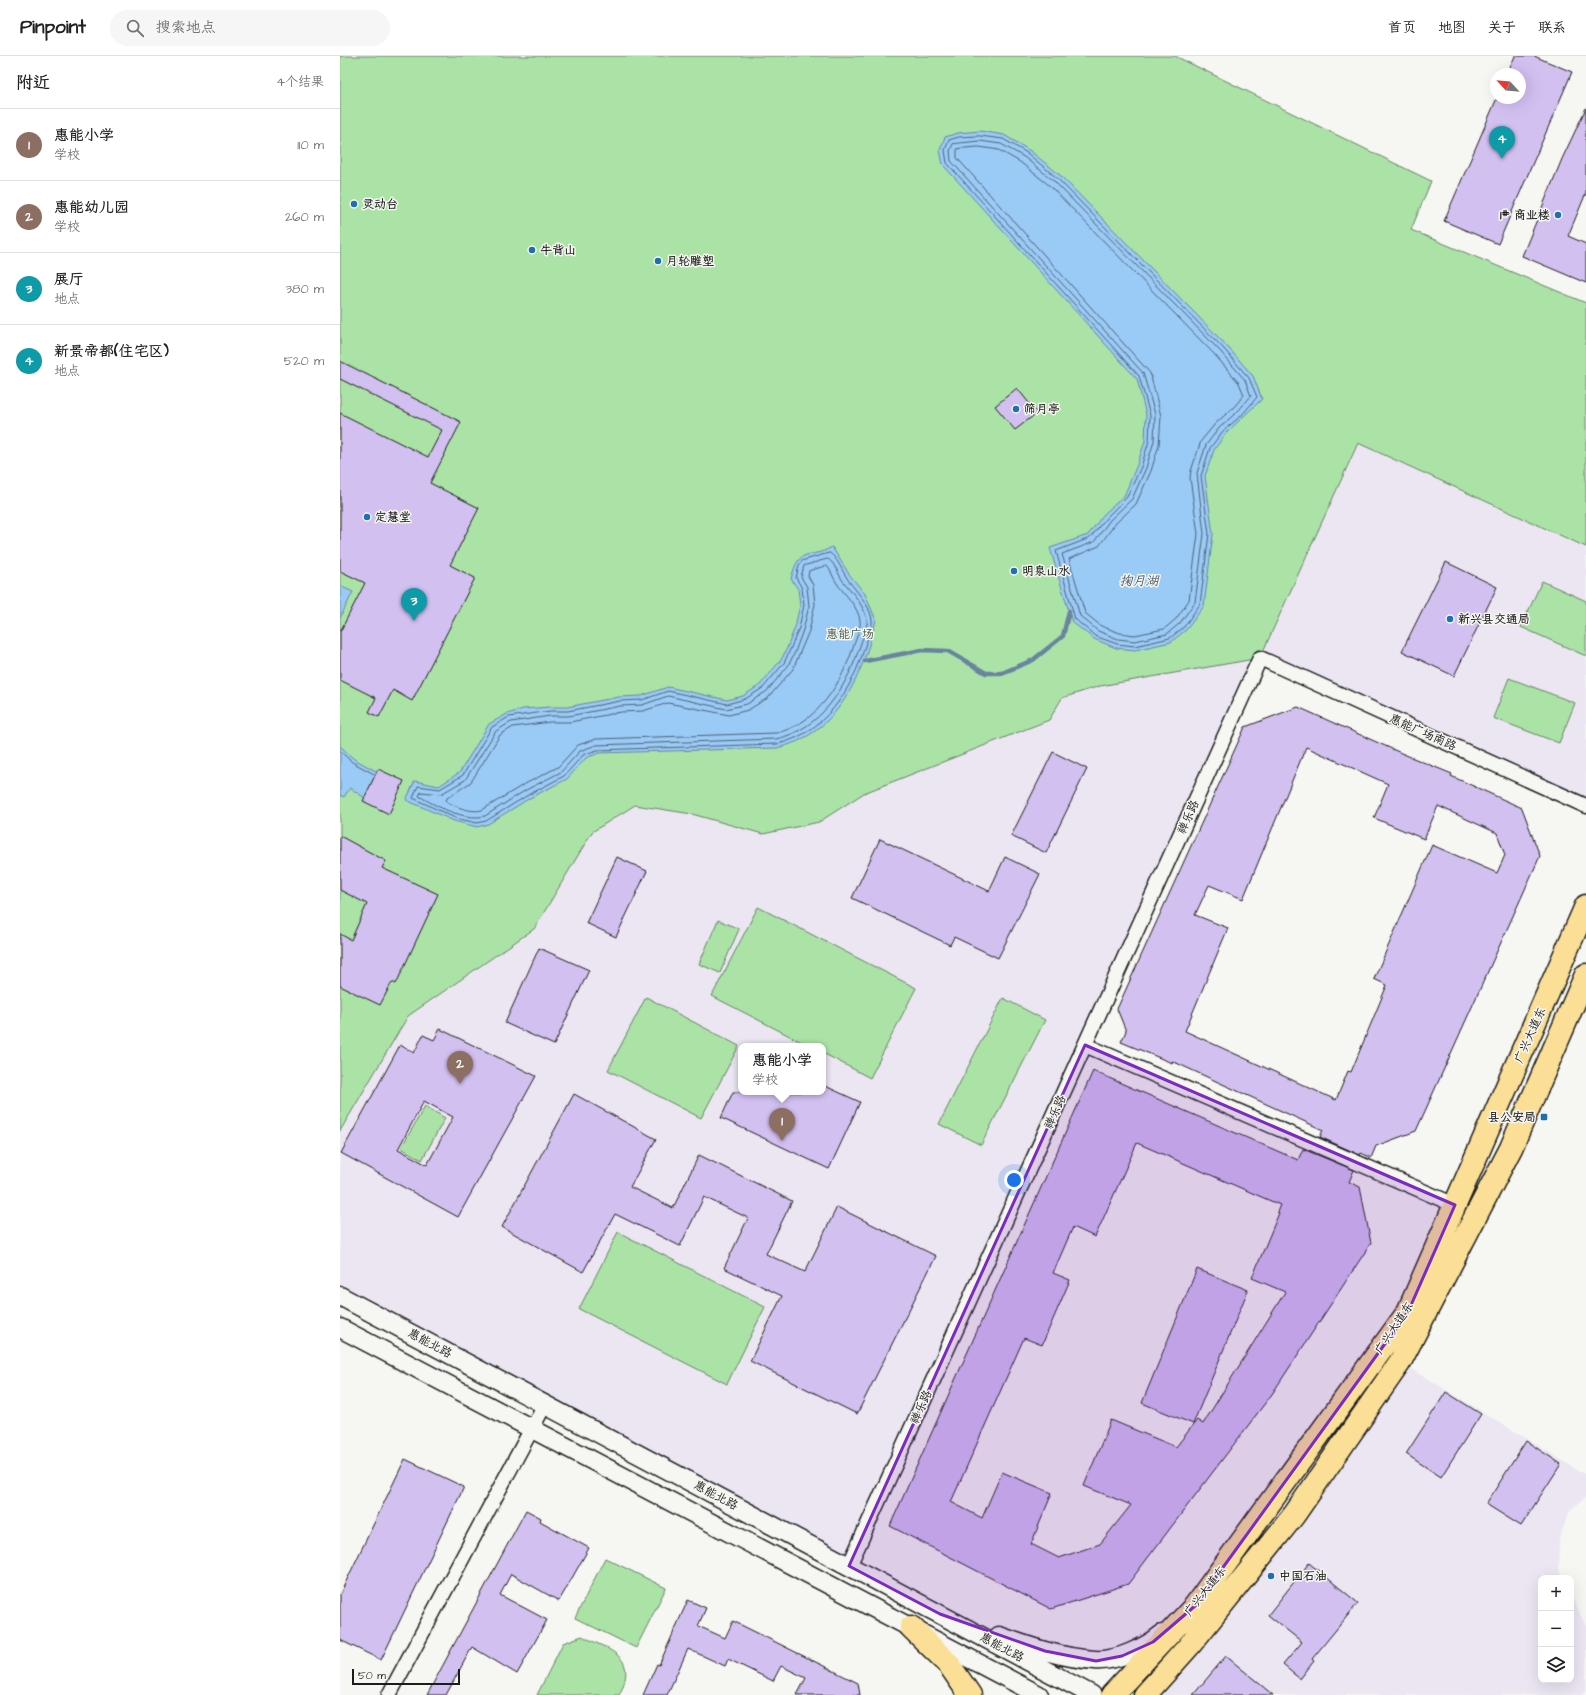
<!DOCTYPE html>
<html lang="zh">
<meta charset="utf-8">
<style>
:root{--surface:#fff;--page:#f6f6f6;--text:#202124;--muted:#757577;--line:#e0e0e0;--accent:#1f6fb2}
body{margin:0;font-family:"Architects Daughter","LXGW WenKai TC",sans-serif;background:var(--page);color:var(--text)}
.controls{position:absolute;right:12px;bottom:12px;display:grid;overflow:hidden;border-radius:8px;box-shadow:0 4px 16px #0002}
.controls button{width:36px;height:36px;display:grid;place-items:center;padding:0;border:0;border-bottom:1px solid var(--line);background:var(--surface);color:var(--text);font:20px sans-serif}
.compass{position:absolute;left:1150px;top:12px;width:36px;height:36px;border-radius:50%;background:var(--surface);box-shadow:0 4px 16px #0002;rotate:296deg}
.scale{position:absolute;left:12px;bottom:10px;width:108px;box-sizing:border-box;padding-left:4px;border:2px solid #1c1c1c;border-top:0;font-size:11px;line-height:14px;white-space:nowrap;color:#1c1c1c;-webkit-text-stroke:3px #f6f6f2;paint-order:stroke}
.you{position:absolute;left:674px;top:1124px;width:14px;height:14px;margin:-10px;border:3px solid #fff;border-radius:50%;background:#1a73e8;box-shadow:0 0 0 6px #1a73e833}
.badge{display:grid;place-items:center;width:26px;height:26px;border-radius:50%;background:var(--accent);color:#fff;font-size:13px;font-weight:700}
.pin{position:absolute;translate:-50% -33px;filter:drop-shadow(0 1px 2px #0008)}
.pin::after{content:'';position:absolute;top:21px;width:14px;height:12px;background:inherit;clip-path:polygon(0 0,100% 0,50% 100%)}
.popup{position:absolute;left:398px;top:987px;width:88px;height:52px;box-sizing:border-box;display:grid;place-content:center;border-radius:8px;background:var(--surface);filter:drop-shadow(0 1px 3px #0005);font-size:13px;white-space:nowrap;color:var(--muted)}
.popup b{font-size:15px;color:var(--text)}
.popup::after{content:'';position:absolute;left:50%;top:100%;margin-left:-8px;border:8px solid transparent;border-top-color:var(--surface)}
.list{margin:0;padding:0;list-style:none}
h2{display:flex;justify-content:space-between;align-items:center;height:52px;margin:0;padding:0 16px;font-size:17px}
h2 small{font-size:13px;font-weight:400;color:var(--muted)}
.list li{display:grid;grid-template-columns:26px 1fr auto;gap:12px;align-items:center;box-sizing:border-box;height:72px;padding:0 16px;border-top:1px solid var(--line)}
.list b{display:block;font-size:15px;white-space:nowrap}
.list p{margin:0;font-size:13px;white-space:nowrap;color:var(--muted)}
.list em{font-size:13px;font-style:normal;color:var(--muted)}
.icon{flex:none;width:22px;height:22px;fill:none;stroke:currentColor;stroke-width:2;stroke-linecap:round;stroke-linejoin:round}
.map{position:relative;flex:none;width:1246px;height:1639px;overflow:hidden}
header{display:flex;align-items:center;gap:24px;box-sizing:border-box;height:56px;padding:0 20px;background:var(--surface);border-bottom:1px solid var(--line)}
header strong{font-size:19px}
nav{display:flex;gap:22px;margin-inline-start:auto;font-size:14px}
.search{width:280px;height:36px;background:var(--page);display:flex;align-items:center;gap:10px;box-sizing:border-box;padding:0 14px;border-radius:22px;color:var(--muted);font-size:15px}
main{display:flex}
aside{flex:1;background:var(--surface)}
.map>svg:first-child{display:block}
.built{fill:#ebe6f2;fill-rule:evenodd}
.green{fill:#abe3a7;stroke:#648062}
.water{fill:#9acaf6;stroke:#68849f}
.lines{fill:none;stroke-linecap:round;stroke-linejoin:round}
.shore{stroke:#4e6273;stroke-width:1}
.stream{stroke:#68849f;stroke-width:4.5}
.building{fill:#d2c0f1;stroke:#1c1c1c;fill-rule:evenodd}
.minor-casing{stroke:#1c1c1c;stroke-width:17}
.tertiary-casing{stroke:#1c1c1c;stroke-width:21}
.trunk-casing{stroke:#1c1c1c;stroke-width:25}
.minor{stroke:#f6f6f2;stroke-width:14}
.tertiary{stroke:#f6f6f2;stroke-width:18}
.trunk{stroke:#fbdf96;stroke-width:22}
.marked{fill:#7b2cbf;fill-opacity:0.2;stroke:#7b2cbf;stroke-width:3;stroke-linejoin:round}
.poi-dot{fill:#1f6fb2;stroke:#f6f6f2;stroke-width:1.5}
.labels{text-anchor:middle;stroke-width:3;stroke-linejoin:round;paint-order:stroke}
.poi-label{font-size:12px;font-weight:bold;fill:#1c1c1c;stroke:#f6f6f2;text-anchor:start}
.park-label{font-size:12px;fill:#475846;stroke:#f6f6f2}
.street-label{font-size:12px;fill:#1c1c1c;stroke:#f6f6f2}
.water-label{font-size:13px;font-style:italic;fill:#485968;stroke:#f6f6f2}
</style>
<header>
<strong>Pinpoint</strong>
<div class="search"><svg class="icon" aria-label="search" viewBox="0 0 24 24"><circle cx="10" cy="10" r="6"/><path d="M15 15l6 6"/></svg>搜索地点</div>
<nav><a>首页</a><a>地图</a><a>关于</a><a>联系</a></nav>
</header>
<main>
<aside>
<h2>附近<small>4个结果</small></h2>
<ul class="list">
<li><span class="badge" style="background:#8d6e63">1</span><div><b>惠能小学</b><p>学校</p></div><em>110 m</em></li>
<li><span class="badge" style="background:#8d6e63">2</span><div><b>惠能幼儿园</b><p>学校</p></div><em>260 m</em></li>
<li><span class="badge" style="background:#0f9aa8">3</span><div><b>展厅</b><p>地点</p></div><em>380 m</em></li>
<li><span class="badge" style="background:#0f9aa8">4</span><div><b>新景帝都(住宅区)</b><p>地点</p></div><em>520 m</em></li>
</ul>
</aside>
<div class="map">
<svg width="1246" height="1639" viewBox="0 0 1246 1639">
<rect width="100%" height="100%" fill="#f6f6f2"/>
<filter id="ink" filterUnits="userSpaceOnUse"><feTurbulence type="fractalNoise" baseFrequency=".025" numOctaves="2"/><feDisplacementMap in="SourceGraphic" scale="8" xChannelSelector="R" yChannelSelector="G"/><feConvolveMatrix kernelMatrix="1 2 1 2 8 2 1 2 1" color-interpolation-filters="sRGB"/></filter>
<g filter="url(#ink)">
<path class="built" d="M 1018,387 L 1246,491 L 1246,750 L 920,602 L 509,1510 L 0,1240 L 0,1075 L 68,960 L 194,874 L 252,776 L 295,749 L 352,758 L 423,778 L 479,766 L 523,737 L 709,664 L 722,642 L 760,630 L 920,602 ZM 401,990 L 483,990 L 483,1036 L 401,1036 Z
M 1060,1306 L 1246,1419 L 1246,1441 L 1230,1454 L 1219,1483 L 1218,1513 L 1222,1522 L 1201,1522 L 1201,1624 L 1231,1624 L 1231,1540 L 1246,1570 L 1246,1635 L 1242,1639 L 805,1639 Z"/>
<path class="green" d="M 0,0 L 835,0 L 1091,125 L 1071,174 L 1246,247 L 1246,491 L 1018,387 L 920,602 L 760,630 L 722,642 L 709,664 L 524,737 L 479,766 L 423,778 L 352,758 L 295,749 L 252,776 L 194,873 L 68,960 L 0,1075 Z
M 1202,525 L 1246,545 L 1246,600 L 1181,571 Z
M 1169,622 L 1235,647 L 1219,687 L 1153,662 Z
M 418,851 L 576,932 L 530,1022 L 483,997 L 483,990 L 469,990 L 372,940 Z
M 378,864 L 399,873 L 380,917 L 359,908 Z
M 306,941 L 399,990 L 361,1062 L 268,1014 Z
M 663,942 L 705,964 L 641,1089 L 599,1068 Z
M 85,1050 L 105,1062 L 82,1104 L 61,1092 Z
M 278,1176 L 425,1251 L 387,1328 L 239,1253 Z
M 265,1502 L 326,1532 L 296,1592 L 235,1562 Z
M 242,1580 C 271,1595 299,1600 279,1639 L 197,1639 L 223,1587 Z"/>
<path class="water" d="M 640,75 L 664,79 L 689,94 L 720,119 L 886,289 L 913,320 L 922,343 L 886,377 L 874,394 L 865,420 L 873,478 L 864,550 L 847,573 L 831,586 L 795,594 L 776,592 L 754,583 L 732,566 L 710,492 L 748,479 L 764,458 L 784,440 L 797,409 L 805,385 L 806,359 L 797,323 L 603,109 L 600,94 L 605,81 L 618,77 Z
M 492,491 L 509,518 L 525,538 L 536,564 C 523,618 498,679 437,692 L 259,697 L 246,702 L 227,723 L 190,742 L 148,768 L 137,771 L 114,765 L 66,744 L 75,725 L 99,730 L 120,716 L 149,668 L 167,658 L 183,653 L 210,651 L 227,651 L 279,641 L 301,640 L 328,631 L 387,644 L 403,640 L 420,629 L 441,604 L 447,592 L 455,571 L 460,549 L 458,533 L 451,523 C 460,488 468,505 492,491 Z
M 0,530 L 13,536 L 0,562 Z
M 0,690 L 14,703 L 49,722 L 25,742 L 10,732 L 4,741 L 0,739 Z"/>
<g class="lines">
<path class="shore" d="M 640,80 L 663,83 L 687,97 L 717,122 L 883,292 L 909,322 L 917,341 L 902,359 L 883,375 L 870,392 L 861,420 L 869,478 L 860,548 L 844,571 L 830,582 L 795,590 L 777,588 L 755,580 L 735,563 L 716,495 L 750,482 L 767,461 L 787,441 L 801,411 L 809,385 L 810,359 L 799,320 L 607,107 L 605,94 L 609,84 L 619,81 Z
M 640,85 L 661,88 L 684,101 L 714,125 L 880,295 L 905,324 L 911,340 L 898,355 L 879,372 L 866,389 L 857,417 L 864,478 L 855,546 L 840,567 L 827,578 L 795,585 L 778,583 L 758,575 L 740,560 L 722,498 L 754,486 L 770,464 L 792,443 L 806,412 L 814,385 L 815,358 L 803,317 L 611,105 L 610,95 L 613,88 Z
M 639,91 L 659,94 L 680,106 L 710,130 L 875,299 L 899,327 L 904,339 L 894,351 L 875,368 L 861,385 L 851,415 L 850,422 L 858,478 L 849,544 L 836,563 L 824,573 L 795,579 L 780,577 L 761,570 L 745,557 L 729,503 L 759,490 L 775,468 L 796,448 L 811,415 L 819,389 L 821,360 L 810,317 L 617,102 L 617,93 Z
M 490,497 C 497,502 501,512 505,519 C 513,533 530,547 532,564 C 533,571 527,583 525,590 C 512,634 484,678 437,688 L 257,694 L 243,699 L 224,720 L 188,739 L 146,765 L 137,767 L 115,762 L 73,742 L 78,730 L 100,733 L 123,719 L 152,671 L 169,661 L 210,655 L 228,655 L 280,645 L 302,644 L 328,635 L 387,648 L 405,643 L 423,632 L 444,607 L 450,594 L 459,572 L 464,549 L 462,532 L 456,522 L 459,509 L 462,505 Z
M 488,503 C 495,507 498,518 503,525 C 512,536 524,549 527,564 C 528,570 523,581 521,587 C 508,629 482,673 436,683 L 256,689 L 240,695 L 221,716 L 186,734 L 145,760 C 124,765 96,750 79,740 L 81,736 L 101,738 L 125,724 L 156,675 L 171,666 L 210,660 L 229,660 L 280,650 L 302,649 L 328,640 L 386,653 L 407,648 L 427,635 L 448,610 L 455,596 L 463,574 L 469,550 L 467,531 L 461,521 L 464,510 Z
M 487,510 C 491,515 493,521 496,526 C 503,537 519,551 520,565 C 521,572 516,582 514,589 C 502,627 477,668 436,677 L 256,683 L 238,689 L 218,711 L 183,729 L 142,754 C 131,757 116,751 106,745 L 107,742 L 131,726 L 160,679 L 173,671 L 210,666 L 230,666 L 281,656 L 303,655 L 328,647 L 389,659 L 408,654 L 428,642 L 453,613 L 469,575 L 475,548 L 473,529 L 468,520 L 469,515 Z
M 0,695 L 12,706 L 34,718"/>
<path class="stream" d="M 525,605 L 582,594 L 608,595 L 646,617 L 662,617 L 693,604 L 723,580 L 729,555"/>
</g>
<path class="building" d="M 1175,0 L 1194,0 L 1232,16 L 1158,188 L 1104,165 L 1157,42 L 1180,42 L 1180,18 L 1167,18 Z
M 1246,52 L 1246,137 L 1228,180 L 1246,188 L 1246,227 L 1182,200 L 1222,103 Z
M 0,305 L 121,366 L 90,427 L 139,452 L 110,509 L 135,522 L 72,645 L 53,634 L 39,661 L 29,656 L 36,642 L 0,624 L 0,576 L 25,527 L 0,515 L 0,357 L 88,401 L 102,374 L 0,323 Z
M 677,332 L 697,357 L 675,374 L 655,350 Z
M 1106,506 L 1157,531 L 1114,620 L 1062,595 Z
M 958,651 L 1061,697 L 1112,718 L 1111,720 L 1182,752 L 1200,800 L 1076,1075 L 1036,1090 L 1031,1102 L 1021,1097 L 1020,1099 L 980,1081 L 983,1074 L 832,1005 L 832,1007 L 781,986 L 786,975 L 777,953 L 905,671 ZM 966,691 L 1048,728 L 1034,762 L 1084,783 L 1098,750 L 1157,777 L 1165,799 L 1157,817 L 1092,789 L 1034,923 L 1047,929 L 1011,1016 L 1008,1015 L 996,1044 L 845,975 L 888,872 L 855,859 L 869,829 L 903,843 Z
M 713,696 L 747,713 L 706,797 L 671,780 Z
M 38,713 L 64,725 L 49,758 L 23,745 Z
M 0,780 L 46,805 L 42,812 L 98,838 L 56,928 L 52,926 L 40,949 L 0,930 L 0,878 L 11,884 L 27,848 L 0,834 Z
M 540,783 L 649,835 L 665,801 L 700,818 L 658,902 L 614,881 L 610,889 L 512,842 Z
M 277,801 L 307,815 L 276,881 L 246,867 Z
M 199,892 L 249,914 L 214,989 L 165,967 Z
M 100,973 L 196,1020 L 118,1161 L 1,1097 L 60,989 L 74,997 L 83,979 L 94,984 ZM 84,1045 L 113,1061 L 87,1109 L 58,1093 Z
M 753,1015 L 958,1104 L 963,1093 L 1014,1114 L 1009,1126 L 1020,1131 L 1031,1187 L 932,1338 L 788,1528 L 711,1553 L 550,1470 ZM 797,1087 L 940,1149 L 937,1156 L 939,1157 L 912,1222 L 945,1236 L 863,1368 L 857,1364 L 836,1391 L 771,1364 L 744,1430 L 791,1449 L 760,1488 L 719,1502 L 691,1488 L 712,1437 L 662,1416 L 642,1462 L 611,1446 L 684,1282 L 702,1289 L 730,1224 L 713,1217 L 733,1171 L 755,1181 Z
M 483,1029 L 520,1046 L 489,1113 L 381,1062 L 393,1036 L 483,1036 Z
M 234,1038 L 316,1083 L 290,1131 L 333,1152 L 359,1099 L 452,1145 L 426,1198 L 465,1216 L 497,1151 L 596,1200 L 517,1358 L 410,1305 L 442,1240 L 384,1212 L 408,1162 L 364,1141 L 340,1190 L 275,1158 L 243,1216 L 162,1171 Z
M 857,1213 L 908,1234 L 853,1368 L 802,1347 Z
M 1106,1336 L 1141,1358 L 1101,1421 L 1066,1398 Z
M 1186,1385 L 1221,1408 L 1181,1470 L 1146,1448 Z
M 65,1403 L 124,1431 L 41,1604 L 0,1584 L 0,1538 Z
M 186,1454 L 201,1462 L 200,1465 L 249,1492 L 219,1545 L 171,1518 L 160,1539 L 207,1564 L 177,1618 L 132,1591 L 106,1639 L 87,1639 Z
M 969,1507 L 1018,1547 L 972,1603 L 974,1605 L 960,1623 L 943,1609 L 962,1586 L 928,1559 Z
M 348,1544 L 366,1552 L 358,1570 L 385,1582 L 393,1565 L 518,1627 L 520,1639 L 457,1639 L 466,1622 L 441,1610 L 433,1625 L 388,1603 L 385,1610 L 348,1593 L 327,1639 L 303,1639 L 317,1608 L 319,1609 Z
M 886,1600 L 933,1639 L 853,1639 Z"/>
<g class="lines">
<defs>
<path id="minor" d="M 745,989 L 1115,1149
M 509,1510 L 920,602 L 1246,750
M 49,1639 L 205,1348"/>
<path id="tertiary" d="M 0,1240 L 752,1639
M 0,1272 L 699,1639
M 659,1580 C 690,1591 722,1602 755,1604 C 775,1606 807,1591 822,1578"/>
<path id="trunk" d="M 571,1571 L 608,1607 L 630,1639
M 772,1639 L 855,1550 L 1068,1256 L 1246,850
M 805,1639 L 849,1590 L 954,1459 L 1060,1306 L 1171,1092 L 1246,919"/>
</defs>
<use href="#minor" class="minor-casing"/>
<use href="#tertiary" class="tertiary-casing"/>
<use href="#trunk" class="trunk-casing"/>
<use href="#minor" class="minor"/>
<use href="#tertiary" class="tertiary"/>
<use href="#trunk" class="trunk"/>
</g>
</g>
<path class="marked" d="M 745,989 L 1115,1149 L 1068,1256 L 855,1550 L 813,1586 L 782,1600 L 756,1605 L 705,1595 L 600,1558 L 509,1510 Z"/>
<g class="poi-dot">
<circle cx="14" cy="148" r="4"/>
<circle cx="1218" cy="159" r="4"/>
<circle cx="192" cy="194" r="4"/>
<circle cx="318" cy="205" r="4"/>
<circle cx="676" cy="353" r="4"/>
<circle cx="27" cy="461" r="4"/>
<circle cx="674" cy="515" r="4"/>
<circle cx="1110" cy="563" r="4"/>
<rect x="1200" y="1057" width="8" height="8" rx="2"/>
<circle cx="931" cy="1520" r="4"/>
</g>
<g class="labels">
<g class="poi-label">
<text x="22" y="152">灵动台</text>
<text x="1210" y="163" text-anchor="end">1# 商业楼</text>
<text x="200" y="198">牛背山</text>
<text x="326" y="209">月轮雕塑</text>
<text x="684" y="357">筛月亭</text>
<text x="35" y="465">定慧堂</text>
<text x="682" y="519">明泉山水</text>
<text x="1118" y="567">新兴县交通局</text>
<text x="1196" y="1065" text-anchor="end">县公安局</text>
<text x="939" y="1524">中国石油</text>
</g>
<g class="park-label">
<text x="510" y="582">惠能广场</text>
</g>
<g class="street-label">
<text transform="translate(1083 676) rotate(24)" y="4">惠能广场南路</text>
<text transform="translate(848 761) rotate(-66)" y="4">禅乐路</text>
<text transform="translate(1190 979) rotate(-66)" y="4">广兴大道东</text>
<text transform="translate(715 1056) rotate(-66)" y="4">禅乐路</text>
<text transform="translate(1054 1272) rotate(-57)" y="4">广兴大道东</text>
<text transform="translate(90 1287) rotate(28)" y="4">惠能北路</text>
<text transform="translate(581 1351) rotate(-66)" y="4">禅乐路</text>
<text transform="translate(376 1439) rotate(28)" y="4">惠能北路</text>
<text transform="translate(865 1535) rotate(-52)" y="4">广兴大道东</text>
<text transform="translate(662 1591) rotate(28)" y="4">惠能北路</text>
</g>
<g class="water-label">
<text x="799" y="529">掬月湖</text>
</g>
</g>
</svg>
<div class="controls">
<button>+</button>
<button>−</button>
<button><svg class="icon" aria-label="layers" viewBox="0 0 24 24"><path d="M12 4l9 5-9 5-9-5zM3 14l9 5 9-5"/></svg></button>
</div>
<svg class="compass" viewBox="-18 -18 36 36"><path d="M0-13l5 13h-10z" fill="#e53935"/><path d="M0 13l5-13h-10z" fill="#757577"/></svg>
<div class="scale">50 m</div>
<div class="you"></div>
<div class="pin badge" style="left:442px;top:1085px;background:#8d6e63">1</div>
<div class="popup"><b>惠能小学</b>学校</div>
<div class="pin badge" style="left:120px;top:1028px;background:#8d6e63">2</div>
<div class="pin badge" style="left:74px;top:565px;background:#0f9aa8">3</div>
<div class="pin badge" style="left:1162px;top:103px;background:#0f9aa8">4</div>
</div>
</main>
